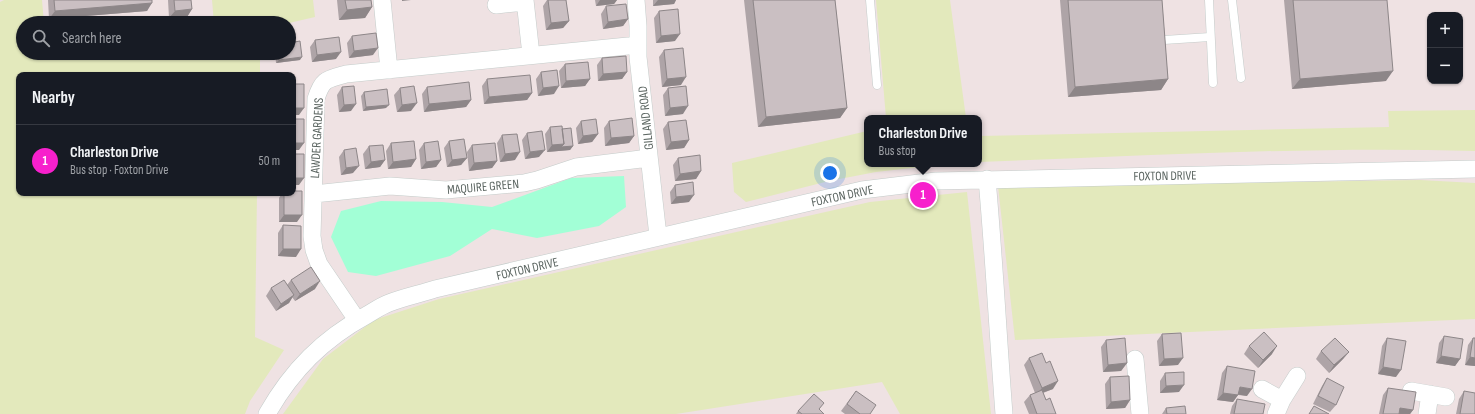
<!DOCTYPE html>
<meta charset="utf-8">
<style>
:root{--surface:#171b24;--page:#242831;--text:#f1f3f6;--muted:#9ea1a6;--line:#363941;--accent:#f720cc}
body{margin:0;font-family:"Sofia Sans Condensed",sans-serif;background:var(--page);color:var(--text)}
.controls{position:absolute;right:12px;top:12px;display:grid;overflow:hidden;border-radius:8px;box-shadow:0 1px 3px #0004}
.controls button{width:36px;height:36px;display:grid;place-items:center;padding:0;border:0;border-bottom:1px solid var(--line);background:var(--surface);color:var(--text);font:20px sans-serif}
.you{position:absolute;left:830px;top:173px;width:14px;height:14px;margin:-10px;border:3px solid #fff;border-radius:50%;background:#1a73e8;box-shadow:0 0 0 6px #1a73e833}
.badge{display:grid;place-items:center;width:26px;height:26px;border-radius:50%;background:var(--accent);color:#fff;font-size:13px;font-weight:700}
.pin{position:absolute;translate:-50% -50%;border:2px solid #fff;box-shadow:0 1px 4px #0006}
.popup{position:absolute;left:864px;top:115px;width:118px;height:52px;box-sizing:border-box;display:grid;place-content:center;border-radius:8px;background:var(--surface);filter:drop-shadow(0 1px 3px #0005);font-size:13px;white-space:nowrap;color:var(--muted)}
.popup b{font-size:15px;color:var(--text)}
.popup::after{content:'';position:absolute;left:50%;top:100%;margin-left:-8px;border:8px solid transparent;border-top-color:var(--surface)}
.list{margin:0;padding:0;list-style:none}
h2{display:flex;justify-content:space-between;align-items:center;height:52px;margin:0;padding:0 16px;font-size:17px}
h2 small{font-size:13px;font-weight:400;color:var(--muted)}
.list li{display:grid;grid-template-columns:26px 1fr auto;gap:12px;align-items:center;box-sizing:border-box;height:72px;padding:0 16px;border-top:1px solid var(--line)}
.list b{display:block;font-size:15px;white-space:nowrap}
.list p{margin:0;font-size:13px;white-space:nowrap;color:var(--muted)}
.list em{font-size:13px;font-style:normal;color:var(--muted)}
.icon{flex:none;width:22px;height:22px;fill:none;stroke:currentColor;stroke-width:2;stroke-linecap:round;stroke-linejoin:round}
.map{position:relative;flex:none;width:1475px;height:414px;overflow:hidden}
.search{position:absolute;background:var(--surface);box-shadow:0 1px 3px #0004;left:16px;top:16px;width:280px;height:44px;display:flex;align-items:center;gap:10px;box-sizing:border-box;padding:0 14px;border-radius:22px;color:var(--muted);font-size:15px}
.panel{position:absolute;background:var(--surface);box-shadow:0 1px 3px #0004;left:16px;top:72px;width:280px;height:124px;border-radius:8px}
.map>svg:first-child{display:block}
.green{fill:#e3e9bc}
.water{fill:#a2ffd6}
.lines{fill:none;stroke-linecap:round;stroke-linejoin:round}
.lane-casing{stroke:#c4ccca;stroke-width:9}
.street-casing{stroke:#c4ccca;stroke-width:18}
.lane{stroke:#fff;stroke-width:8}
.street{stroke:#fff;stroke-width:17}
.wall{fill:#aea4a7}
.shaded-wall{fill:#8d8688}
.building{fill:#cabfc2;stroke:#8d8688}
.labels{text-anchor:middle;stroke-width:3.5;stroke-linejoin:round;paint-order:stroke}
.street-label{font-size:13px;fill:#5b6561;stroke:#fff}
</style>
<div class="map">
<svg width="1475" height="414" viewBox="0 0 1475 414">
<rect width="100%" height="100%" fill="#efe2e3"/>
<path class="green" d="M 4,0 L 42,0 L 44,23 L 23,23 L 23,53 L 48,53 L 49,59 L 78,53 L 260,53 L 260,75 L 19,75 L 19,193 L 257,193 L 255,337 L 284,350 L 250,401 L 245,414 L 0,414 L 0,2 Z
M 212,0 L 313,0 L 315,17 L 289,23 L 214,23 Z
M 876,0 L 950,0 L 966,118 L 886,118 Z
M 1475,110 L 1475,151 C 1310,146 1144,156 979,162 L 979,136 L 1389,127 L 1388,111 Z
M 867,131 L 867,164 L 947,164 L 876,172 L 829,181 L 746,202 L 734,192 L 732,163 Z
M 1420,180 L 1475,183 L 1475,319 L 1015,340 L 998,186 Z
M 967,192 L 991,414 L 900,414 L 882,382 L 676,414 L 283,414 L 323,359 L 374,320 L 439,299 L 870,202 Z"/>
<path class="water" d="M 624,176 L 626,207 L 599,226 L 537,238 L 492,229 L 450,256 L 376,276 L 348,272 L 331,237 L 341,211 L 381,201 L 442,202 L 492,207 L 571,178 Z"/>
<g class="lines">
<defs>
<path id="lane" d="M 870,0 L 877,85
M 1209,0 L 1213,83
M 1232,0 L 1241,78
M 1164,40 L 1210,37"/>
<path id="street" d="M 382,0 L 389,70
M 525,0 L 531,55
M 636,0 L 638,26 L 638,57 L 658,236
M 496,5 L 525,2
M 987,179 C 994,257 998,336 1004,414
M 314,194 L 390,186 L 446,190 L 524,183 L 537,180 L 576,167 L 649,158
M 357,320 L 319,264 L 314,250 L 312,236 L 316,99 C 322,79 327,79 346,74 L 638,45
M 1135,359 L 1140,414
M 1262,389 L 1282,400
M 1411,391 L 1446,397
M 267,414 C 292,370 323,339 367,315 C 374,311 381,306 389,303 C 404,297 420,294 435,289 L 862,190 L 936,181 L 1475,169
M 1276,414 L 1282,400 L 1297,376
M 1427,414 L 1430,394"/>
</defs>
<use href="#lane" class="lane-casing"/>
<use href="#street" class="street-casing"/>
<use href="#lane" class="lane"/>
<use href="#street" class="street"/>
</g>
<path class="wall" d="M 48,0 L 152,0 L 147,11 L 49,19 Z
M 168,0 L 191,0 L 192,9 L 187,17 L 169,18 Z
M 337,0 L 371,0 L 372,7 L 365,18 L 339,20 Z
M 547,0 L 566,0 L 569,21 L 563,28 L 546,30 L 543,6 Z
M 595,0 L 617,0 L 614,4 L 596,6 Z
M 653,0 L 676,0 L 674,4 L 653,6 Z
M 744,0 L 835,0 L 847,108 L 840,118 L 758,127 Z
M 1060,0 L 1162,0 L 1168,79 L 1161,90 L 1068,97 Z
M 1284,0 L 1387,0 L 1386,81 L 1292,89 Z
M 606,6 L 628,19 L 623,26 L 603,29 L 601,14 Z
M 659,11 L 675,41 L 656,43 L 654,18 Z
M 352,36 L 373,55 L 349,58 L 347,43 Z
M 315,40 L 336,59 L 312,62 L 310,47 Z
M 664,50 L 681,85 L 662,87 L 659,57 Z
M 275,53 L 289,53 L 300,60 L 276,63 Z
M 602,58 L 627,72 L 622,79 L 598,81 L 597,65 Z
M 565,64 L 590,79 L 585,86 L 561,88 L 559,71 Z
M 541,72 L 554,94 L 538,96 L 536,79 Z
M 487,79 L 532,93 L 527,100 L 484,104 L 482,86 Z
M 342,87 L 351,111 L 339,112 L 337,95 Z
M 427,87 L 471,100 L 466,107 L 424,112 L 422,94 Z
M 400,88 L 411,111 L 397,112 L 394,95 Z
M 668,88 L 683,114 L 665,116 L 663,95 Z
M 364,92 L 386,108 L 363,111 L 361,96 Z
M 581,121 L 598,134 L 592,142 L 578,144 L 576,128 Z
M 609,121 L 634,136 L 629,143 L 605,146 L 604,128 Z
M 668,122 L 689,140 L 684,148 L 666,150 L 663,129 Z
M 550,127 L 562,129 L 573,146 L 570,150 L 547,152 L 545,134 Z
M 527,133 L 539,157 L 525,159 L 522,140 Z
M 502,135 L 515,160 L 500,162 L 497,143 Z
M 449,141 L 467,158 L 461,165 L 447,167 L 444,148 Z
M 391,143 L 416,159 L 411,167 L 388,169 L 386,151 Z
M 424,143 L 441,160 L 436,167 L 421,169 L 419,150 Z
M 472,145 L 497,161 L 492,168 L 469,171 L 467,152 Z
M 369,146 L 385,160 L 380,167 L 365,169 L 363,154 Z
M 344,150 L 353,173 L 341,175 L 339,157 Z
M 678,158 L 701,171 L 696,179 L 675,181 L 673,165 Z
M 675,185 L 689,202 L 671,204 L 670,192 Z
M 282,193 L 293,193 L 297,222 L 279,222 L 279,198 Z
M 283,225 L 296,257 L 278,256 L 278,233 Z
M 291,280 L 315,289 L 295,301 L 292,297 L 289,303 L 276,311 L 266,296 L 271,288 L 287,285 Z
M 1162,334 L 1178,365 L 1159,366 L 1157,341 Z
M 1444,336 L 1460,359 L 1455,366 L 1436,363 L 1439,343 Z
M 1387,338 L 1396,377 L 1378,374 L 1382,346 Z
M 1473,338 L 1475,338 L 1475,366 L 1465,365 L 1468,345 Z
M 1106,340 L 1127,363 L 1121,371 L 1103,372 L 1101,347 Z
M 1249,346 L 1272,354 L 1258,368 L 1244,354 Z
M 1321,351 L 1349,352 L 1343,359 L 1329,373 L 1316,359 Z
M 1029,358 L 1053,389 L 1043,393 L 1046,400 L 1056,414 L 1029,414 L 1024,402 L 1030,395 L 1035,393 L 1024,365 Z
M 1227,366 L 1247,396 L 1238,395 L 1233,402 L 1217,400 L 1222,373 Z
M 1165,373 L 1179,392 L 1160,393 L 1160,381 Z
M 1110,377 L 1130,400 L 1125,408 L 1106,409 L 1105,384 Z
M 1327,378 L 1336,405 L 1330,412 L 1313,404 L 1322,386 Z
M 1388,388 L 1413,410 L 1410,414 L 1379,414 L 1383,395 Z
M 856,391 L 870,414 L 845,414 L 841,411 Z
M 1464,391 L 1475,414 L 1456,414 L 1459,399 Z
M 1237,399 L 1263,414 L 1230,414 L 1232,406 Z
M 1166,408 L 1186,414 L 1162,414 Z
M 820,410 L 824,414 L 796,414 L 798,411 Z"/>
<path class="shaded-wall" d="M 402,0 L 411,0 L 402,1 Z
M 600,0 L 617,0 L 614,4 L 596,6 Z
M 658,0 L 676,0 L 674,4 L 653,6 Z
M 152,3 L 147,11 L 49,19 L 55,11 Z
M 372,7 L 365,18 L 339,20 L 347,10 Z
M 192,9 L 187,17 L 169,18 L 175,11 Z
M 628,19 L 623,26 L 603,29 L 608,22 Z
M 569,21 L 563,28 L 546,30 L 551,23 Z
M 680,34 L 675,41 L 656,43 L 661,36 Z
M 378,48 L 373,55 L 349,58 L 354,51 Z
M 341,52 L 336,59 L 312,62 L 317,55 Z
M 302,57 L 300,60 L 276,63 L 279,60 Z
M 1393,71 L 1386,81 L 1292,89 L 1300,79 Z
M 627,72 L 622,79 L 598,81 L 603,74 Z
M 686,77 L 681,85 L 662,87 L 667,79 Z
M 590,79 L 585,86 L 561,88 L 566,81 Z
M 1168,79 L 1161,90 L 1068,97 L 1075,87 Z
M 559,86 L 554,94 L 538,96 L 543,88 Z
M 532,93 L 527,100 L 484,104 L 489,97 Z
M 471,100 L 466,107 L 424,112 L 429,104 Z
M 417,103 L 411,111 L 397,112 L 402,105 Z
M 356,104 L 351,111 L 339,112 L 344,105 Z
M 389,105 L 386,108 L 363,111 L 366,107 Z
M 688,106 L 683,114 L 665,116 L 670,108 Z
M 293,108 L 304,108 L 299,115 L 293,115 Z
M 847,108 L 840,118 L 758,127 L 766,117 Z
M 598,134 L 592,142 L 578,144 L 583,136 Z
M 634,136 L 629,143 L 605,146 L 611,138 Z
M 689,140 L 684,148 L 666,150 L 671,142 Z
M 293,143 L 304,143 L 299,150 L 293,150 Z
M 564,144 L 573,146 L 570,150 L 547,152 L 552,145 Z
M 545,150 L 539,157 L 525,159 L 530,152 Z
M 520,152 L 515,160 L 500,162 L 505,154 Z
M 467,158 L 461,165 L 447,167 L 452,160 Z
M 416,159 L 411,167 L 388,169 L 393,162 Z
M 385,160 L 380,167 L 365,169 L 371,162 Z
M 441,160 L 436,167 L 421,169 L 426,162 Z
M 497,161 L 492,168 L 469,171 L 474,163 Z
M 359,166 L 353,173 L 341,175 L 346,168 Z
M 701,171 L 696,179 L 675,181 L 680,174 Z
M 293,178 L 304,178 L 299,185 L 293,185 Z
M 694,195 L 689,202 L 671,204 L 676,197 Z
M 284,215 L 302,215 L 297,222 L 279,222 Z
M 283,249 L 301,249 L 296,257 L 278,256 Z
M 320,281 L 315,289 L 295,301 L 300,294 Z
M 294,295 L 289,303 L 276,311 L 281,304 Z
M 1277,346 L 1272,354 L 1258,368 L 1263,360 Z
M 1349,352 L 1343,359 L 1329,373 L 1334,365 Z
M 1441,356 L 1460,359 L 1455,366 L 1436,363 Z
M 1470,357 L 1475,358 L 1475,366 L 1465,365 Z
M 1183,358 L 1178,365 L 1159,366 L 1164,359 Z
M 1127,363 L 1121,371 L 1103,372 L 1108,365 Z
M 1383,367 L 1401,370 L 1396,377 L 1378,374 Z
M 1058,381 L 1053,389 L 1036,395 L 1042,388 Z
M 1184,385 L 1179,392 L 1160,393 L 1166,386 Z
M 1240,387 L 1252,389 L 1247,396 L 1235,394 Z
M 1223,393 L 1238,395 L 1233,402 L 1217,400 Z
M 1130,400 L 1125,408 L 1106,409 L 1111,402 Z
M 1400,408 L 1413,410 L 1410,414 L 1396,414 Z"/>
<path class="building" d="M 54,0 L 152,0 L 152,3 L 55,11 Z
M 174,0 L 191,0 L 192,9 L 175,11 Z
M 345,0 L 371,0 L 372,7 L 347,10 Z
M 548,0 L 566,0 L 569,21 L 551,23 Z
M 753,0 L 835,0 L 847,108 L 766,117 Z
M 1068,0 L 1162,0 L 1168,79 L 1075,87 Z
M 1293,0 L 1387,0 L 1393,71 L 1300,79 Z
M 626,4 L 628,19 L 608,22 L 606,6 Z
M 678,9 L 680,34 L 661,36 L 659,11 Z
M 376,33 L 378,48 L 354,51 L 352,36 Z
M 339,37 L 341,52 L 317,55 L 315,40 Z
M 300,41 L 302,57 L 279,60 L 278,53 L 289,53 L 289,43 Z
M 683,48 L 686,77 L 667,79 L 664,50 Z
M 626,56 L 627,72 L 603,74 L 602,58 Z
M 588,62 L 590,79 L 566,81 L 565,64 Z
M 557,70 L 559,86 L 543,88 L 541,72 Z
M 530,75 L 532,93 L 489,97 L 487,79 Z
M 469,82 L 471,100 L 429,104 L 427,87 Z
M 293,84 L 304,84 L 304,108 L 293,108 Z
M 354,86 L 356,104 L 344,105 L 342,87 Z
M 414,86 L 417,103 L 402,105 L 400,88 Z
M 686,86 L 688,106 L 670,108 L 668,88 Z
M 387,89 L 389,105 L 366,107 L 364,92 Z
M 632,118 L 634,136 L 611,138 L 609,121 Z
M 293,119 L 304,119 L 304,143 L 293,143 Z
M 596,119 L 598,134 L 583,136 L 581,121 Z
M 686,120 L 689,140 L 671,142 L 668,122 Z
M 562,126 L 564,144 L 552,145 L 550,127 Z
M 571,128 L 573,146 L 561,147 L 564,144 L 562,129 Z
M 542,131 L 545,150 L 530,152 L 527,133 Z
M 517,134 L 520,152 L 505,154 L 502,135 Z
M 464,139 L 467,158 L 452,160 L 449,141 Z
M 414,141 L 416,159 L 393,162 L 391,143 Z
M 438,141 L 441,160 L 426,162 L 424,143 Z
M 495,143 L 497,161 L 474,163 L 472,145 Z
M 383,145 L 385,160 L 371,162 L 369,146 Z
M 356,148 L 359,166 L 346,168 L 344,150 Z
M 293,154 L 304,154 L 304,178 L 293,178 Z
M 700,155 L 701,171 L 680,174 L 678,158 Z
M 693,182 L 694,195 L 676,197 L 675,185 Z
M 293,191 L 302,191 L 302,215 L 284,215 L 284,193 L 293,193 Z
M 283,225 L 301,226 L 301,249 L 283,249 Z
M 311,267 L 320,281 L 300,294 L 291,280 Z
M 284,280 L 294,295 L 281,304 L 271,288 Z
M 1264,332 L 1277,346 L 1263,360 L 1249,346 Z
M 1181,333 L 1183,358 L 1164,359 L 1162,334 Z
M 1444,336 L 1463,339 L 1460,359 L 1441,356 Z
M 1125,338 L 1127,363 L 1108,365 L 1106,340 Z
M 1335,338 L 1349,352 L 1334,365 L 1321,351 Z
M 1387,338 L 1406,341 L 1401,370 L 1383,367 Z
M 1473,338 L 1475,338 L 1475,358 L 1470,357 Z
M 1042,353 L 1046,363 L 1050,361 L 1058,381 L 1042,388 L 1029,358 Z
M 1227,366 L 1255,371 L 1252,389 L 1240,387 L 1238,395 L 1223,393 Z
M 1184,372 L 1184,385 L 1166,386 L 1165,373 Z
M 1129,376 L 1130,400 L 1111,402 L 1110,377 Z
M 1327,378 L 1344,387 L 1336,405 L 1318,396 Z
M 1388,388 L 1416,392 L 1413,410 L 1400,408 L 1399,414 L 1383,414 Z
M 1042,390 L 1046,400 L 1050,398 L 1056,414 L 1037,414 L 1030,395 Z
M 856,391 L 876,405 L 870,414 L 860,414 L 847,404 Z
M 1464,391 L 1475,393 L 1475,414 L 1460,414 Z
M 814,394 L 824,403 L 819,409 L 824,414 L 802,414 L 798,411 Z
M 1237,399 L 1265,404 L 1263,414 L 1234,414 Z
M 1185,406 L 1186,414 L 1167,414 L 1166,408 Z
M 1314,406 L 1329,414 L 1309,414 Z"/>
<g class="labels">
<g class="street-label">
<text transform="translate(645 118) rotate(-96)" y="5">GILLAND ROAD</text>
<text transform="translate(316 138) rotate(-87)" y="5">LAWDER GARDENS</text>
<text transform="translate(1165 175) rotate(-1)" y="5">FOXTON DRIVE</text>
<text transform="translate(483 186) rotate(-5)" y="5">MAQUIRE GREEN</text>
<text transform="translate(842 195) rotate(-12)" y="5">FOXTON DRIVE</text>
<text transform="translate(527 268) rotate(-13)" y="5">FOXTON DRIVE</text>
</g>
</g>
</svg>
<div class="controls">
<button>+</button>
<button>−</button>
</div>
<div class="you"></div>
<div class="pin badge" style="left:923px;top:195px">1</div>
<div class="popup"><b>Charleston Drive</b>Bus stop</div>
<div class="search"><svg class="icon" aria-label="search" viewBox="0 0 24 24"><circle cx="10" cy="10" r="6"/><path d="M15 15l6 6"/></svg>Search here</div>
<section class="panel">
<h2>Nearby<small></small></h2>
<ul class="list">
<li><span class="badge">1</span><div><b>Charleston Drive</b><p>Bus stop · Foxton Drive</p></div><em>50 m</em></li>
</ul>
</section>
</div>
